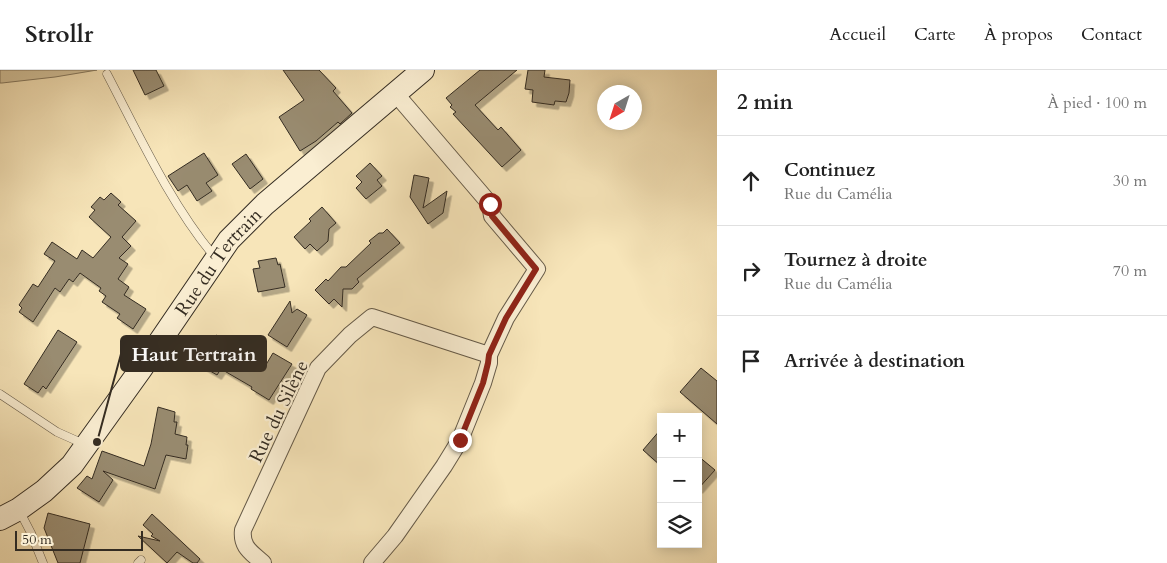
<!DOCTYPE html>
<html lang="fr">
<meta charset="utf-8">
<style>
:root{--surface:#fff;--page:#f6f6f6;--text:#222;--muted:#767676;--line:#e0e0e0}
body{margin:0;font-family:Cardo,serif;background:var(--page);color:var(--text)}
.controls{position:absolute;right:15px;bottom:15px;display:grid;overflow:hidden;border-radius:0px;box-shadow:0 2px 12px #0003}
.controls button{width:45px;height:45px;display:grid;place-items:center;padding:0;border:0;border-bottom:1px solid var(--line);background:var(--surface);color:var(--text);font:25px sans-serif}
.compass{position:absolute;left:597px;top:15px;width:45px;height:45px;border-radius:50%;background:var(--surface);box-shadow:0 2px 12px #0003;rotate:219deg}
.scale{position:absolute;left:15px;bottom:12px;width:128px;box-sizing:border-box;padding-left:5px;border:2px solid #342c22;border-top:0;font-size:14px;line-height:18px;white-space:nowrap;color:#342c22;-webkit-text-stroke:4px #faeed2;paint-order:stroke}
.stop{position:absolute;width:15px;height:15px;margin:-11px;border:4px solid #8f2418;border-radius:50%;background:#fff}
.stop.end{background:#8f2418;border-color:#fff;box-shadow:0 1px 5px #0008}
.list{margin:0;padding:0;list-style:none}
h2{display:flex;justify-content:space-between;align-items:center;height:65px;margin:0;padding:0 20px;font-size:21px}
h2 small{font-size:16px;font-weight:400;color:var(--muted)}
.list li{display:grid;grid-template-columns:32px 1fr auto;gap:15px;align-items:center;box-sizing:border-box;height:90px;padding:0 20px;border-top:1px solid var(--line)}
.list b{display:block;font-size:19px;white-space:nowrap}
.list p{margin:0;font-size:16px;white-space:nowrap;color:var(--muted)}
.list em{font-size:16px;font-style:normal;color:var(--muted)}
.icon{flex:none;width:28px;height:28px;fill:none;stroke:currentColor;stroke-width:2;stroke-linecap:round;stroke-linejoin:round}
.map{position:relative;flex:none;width:717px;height:493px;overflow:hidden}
header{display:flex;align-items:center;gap:30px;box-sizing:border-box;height:70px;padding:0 25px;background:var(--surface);border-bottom:1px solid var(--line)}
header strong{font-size:24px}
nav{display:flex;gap:28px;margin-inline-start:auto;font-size:18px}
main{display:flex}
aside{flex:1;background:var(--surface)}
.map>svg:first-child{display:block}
.green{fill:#d6c69f;stroke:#857960}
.building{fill:#998c71;stroke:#342c22;filter:url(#shadow)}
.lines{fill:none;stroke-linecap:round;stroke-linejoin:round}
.lane-casing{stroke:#655a48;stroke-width:9}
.street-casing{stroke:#655a48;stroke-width:18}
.secondary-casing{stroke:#342c22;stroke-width:24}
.lane{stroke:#faeed2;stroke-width:8}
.street{stroke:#faeed2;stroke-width:16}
.secondary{stroke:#faeed2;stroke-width:22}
.route{stroke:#8f2418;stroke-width:6}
.labels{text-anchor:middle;stroke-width:4.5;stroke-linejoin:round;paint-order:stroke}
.street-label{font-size:19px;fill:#342c22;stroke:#faeed2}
.leader{fill:none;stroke:#342c22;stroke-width:2}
.callout-dot{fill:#342c22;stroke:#faeed2;stroke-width:2}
.callout{fill:#342c22;stroke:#342c22;stroke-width:2}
.callout-label{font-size:20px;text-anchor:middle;font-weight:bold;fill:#fff}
</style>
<header>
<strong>Strollr</strong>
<nav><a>Accueil</a><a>Carte</a><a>À propos</a><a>Contact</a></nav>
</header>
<main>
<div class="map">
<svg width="717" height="493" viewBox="0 0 717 493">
<defs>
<filter id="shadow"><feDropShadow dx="4.5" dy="4.5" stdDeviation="0" flood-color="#0004"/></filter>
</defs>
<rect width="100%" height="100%" fill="#f7e5b9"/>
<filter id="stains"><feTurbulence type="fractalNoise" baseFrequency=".004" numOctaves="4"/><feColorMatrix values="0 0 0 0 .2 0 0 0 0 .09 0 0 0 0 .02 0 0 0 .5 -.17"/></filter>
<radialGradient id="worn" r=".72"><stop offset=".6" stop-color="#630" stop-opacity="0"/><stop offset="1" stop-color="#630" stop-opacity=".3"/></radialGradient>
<path class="green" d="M 0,0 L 97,0 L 55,7 L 2,13 L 0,13 Z"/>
<path class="building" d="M 133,0 L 156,0 L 164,16 L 145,25 Z
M 283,0 L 319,0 L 336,18 L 333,21 L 352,43 L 340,54 L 338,52 L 316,71 L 300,81 L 279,47 L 304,30 Z
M 480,0 L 517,0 L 475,35 L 498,60 L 501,57 L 521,80 L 502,97 L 453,44 L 456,42 L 450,37 L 452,35 L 446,28 Z
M 528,0 L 545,0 L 544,7 L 570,10 L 569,23 L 566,32 L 555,31 L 554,35 L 532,32 L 533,20 L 525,19 Z
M 204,83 L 218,105 L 206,113 L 212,121 L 197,131 L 187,115 L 178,121 L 168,106 Z
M 246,84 L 263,109 L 250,119 L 232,94 Z
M 370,93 L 382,106 L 377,110 L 382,116 L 366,129 L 356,118 L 362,112 L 356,106 Z
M 414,105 L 429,108 L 423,138 L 447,121 L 443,143 L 428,154 L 410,127 Z
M 111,123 L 121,132 L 118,135 L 136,151 L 122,167 L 131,176 L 119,188 L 128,194 L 118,209 L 129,217 L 124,225 L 146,239 L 133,259 L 117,248 L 120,244 L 102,232 L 106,226 L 99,221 L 101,218 L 80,203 L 73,212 L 69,209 L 60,222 L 55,218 L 33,252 L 19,242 L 22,238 L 19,235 L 33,214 L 38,217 L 55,191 L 44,184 L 52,172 L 77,189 L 82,180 L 93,188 L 111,167 L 89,147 L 95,140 L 91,137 L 100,127 L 104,130 Z
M 322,137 L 336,153 L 329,159 L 328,171 L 317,181 L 310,174 L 305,179 L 294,167 L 311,151 L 309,149 Z
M 387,159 L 400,173 L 357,209 L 359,212 L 352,219 L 343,219 L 342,237 L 334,229 L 329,234 L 315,220 L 326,209 L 328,211 L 341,197 L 346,197 L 371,173 L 369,171 L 379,163 L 383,163 Z
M 276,188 L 278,195 L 280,194 L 285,217 L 258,222 L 253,199 L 260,198 L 258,191 Z
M 290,231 L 292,243 L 297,239 L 307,245 L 287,277 L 268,265 Z
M 58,260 L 77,272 L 46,319 L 43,316 L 38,323 L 24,314 Z
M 216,265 L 229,273 L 227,276 L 264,298 L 273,283 L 292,294 L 269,330 L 251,319 L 252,317 L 221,299 L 217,305 L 198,294 Z
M 701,298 L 717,311 L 717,354 L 680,322 Z
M 158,337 L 175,342 L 174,352 L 177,352 L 175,364 L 187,367 L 186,375 L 188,375 L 186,389 L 166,385 L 155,419 L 103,401 L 113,410 L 99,432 L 77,418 L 87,406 L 92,409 L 102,381 L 144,396 L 151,374 Z
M 661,359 L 661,396 L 643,380 Z
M 698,386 L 715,400 L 698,419 Z
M 48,443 L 90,454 L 80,493 L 58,493 L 44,458 Z
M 152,444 L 200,489 L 197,493 L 193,493 L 177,482 L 167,493 L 138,466 L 160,471 L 151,466 L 153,464 L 143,455 Z"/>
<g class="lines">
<defs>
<path id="lane" d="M 107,4 C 139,65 170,133 214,186
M 0,324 L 57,362 L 84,374
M 19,440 L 31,463 L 43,493
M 138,493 L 141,490"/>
<path id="street" d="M 263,493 C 251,482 241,477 243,460 L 318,298 L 350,265 L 372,247 L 489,285
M 372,493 L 395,466 L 444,396 L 460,370 L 483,313 L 489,293 L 489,285 L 506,248 L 537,199 L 492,146 L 490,134 L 395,23"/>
<g id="secondary">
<path id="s1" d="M 0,449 L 19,439 L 44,421 L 72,395 L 141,299 L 229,170 L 265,134 L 423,0"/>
</g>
</defs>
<use href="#lane" class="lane-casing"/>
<use href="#street" class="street-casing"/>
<use href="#secondary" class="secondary-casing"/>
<use href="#lane" class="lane"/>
<use href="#street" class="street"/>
<use href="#secondary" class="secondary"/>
</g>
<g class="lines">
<path class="route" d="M 460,370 L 483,313 L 488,293 L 489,285 L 506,248 L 536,199 L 492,146 L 490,134"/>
</g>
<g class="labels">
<g class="street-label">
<text dy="7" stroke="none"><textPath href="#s1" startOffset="341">Rue du Tertrain</textPath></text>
<text transform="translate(278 341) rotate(-64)" y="7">Rue du Silène</text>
</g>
</g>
<path class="leader" d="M97 372L121 284"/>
<circle class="callout-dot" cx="97" cy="372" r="5"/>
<rect class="callout" x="121" y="266" width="145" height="35" rx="5"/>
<g class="callout-label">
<text x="194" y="291">Haut Tertrain</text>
</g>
<rect width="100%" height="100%" filter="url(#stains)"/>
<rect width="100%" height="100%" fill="url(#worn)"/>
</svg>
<div class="controls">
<button>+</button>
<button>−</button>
<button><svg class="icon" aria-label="layers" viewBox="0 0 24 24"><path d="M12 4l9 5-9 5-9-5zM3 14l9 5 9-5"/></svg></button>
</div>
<svg class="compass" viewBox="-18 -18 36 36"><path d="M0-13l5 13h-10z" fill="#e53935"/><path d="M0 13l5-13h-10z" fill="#767676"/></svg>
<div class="scale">50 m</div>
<div class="stop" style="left:490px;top:134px"></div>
<div class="stop end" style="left:460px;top:370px"></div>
</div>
<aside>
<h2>2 min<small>À pied · 100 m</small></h2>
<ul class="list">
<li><svg class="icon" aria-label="ahead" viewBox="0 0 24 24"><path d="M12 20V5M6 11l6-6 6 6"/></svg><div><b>Continuez</b><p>Rue du Camélia</p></div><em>30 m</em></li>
<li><svg class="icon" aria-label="right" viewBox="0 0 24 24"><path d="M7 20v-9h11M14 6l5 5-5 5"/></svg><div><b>Tournez à droite</b><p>Rue du Camélia</p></div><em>70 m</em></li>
<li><svg class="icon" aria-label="arrive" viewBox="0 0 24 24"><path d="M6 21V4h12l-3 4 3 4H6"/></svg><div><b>Arrivée à destination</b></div></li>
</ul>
</aside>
</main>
